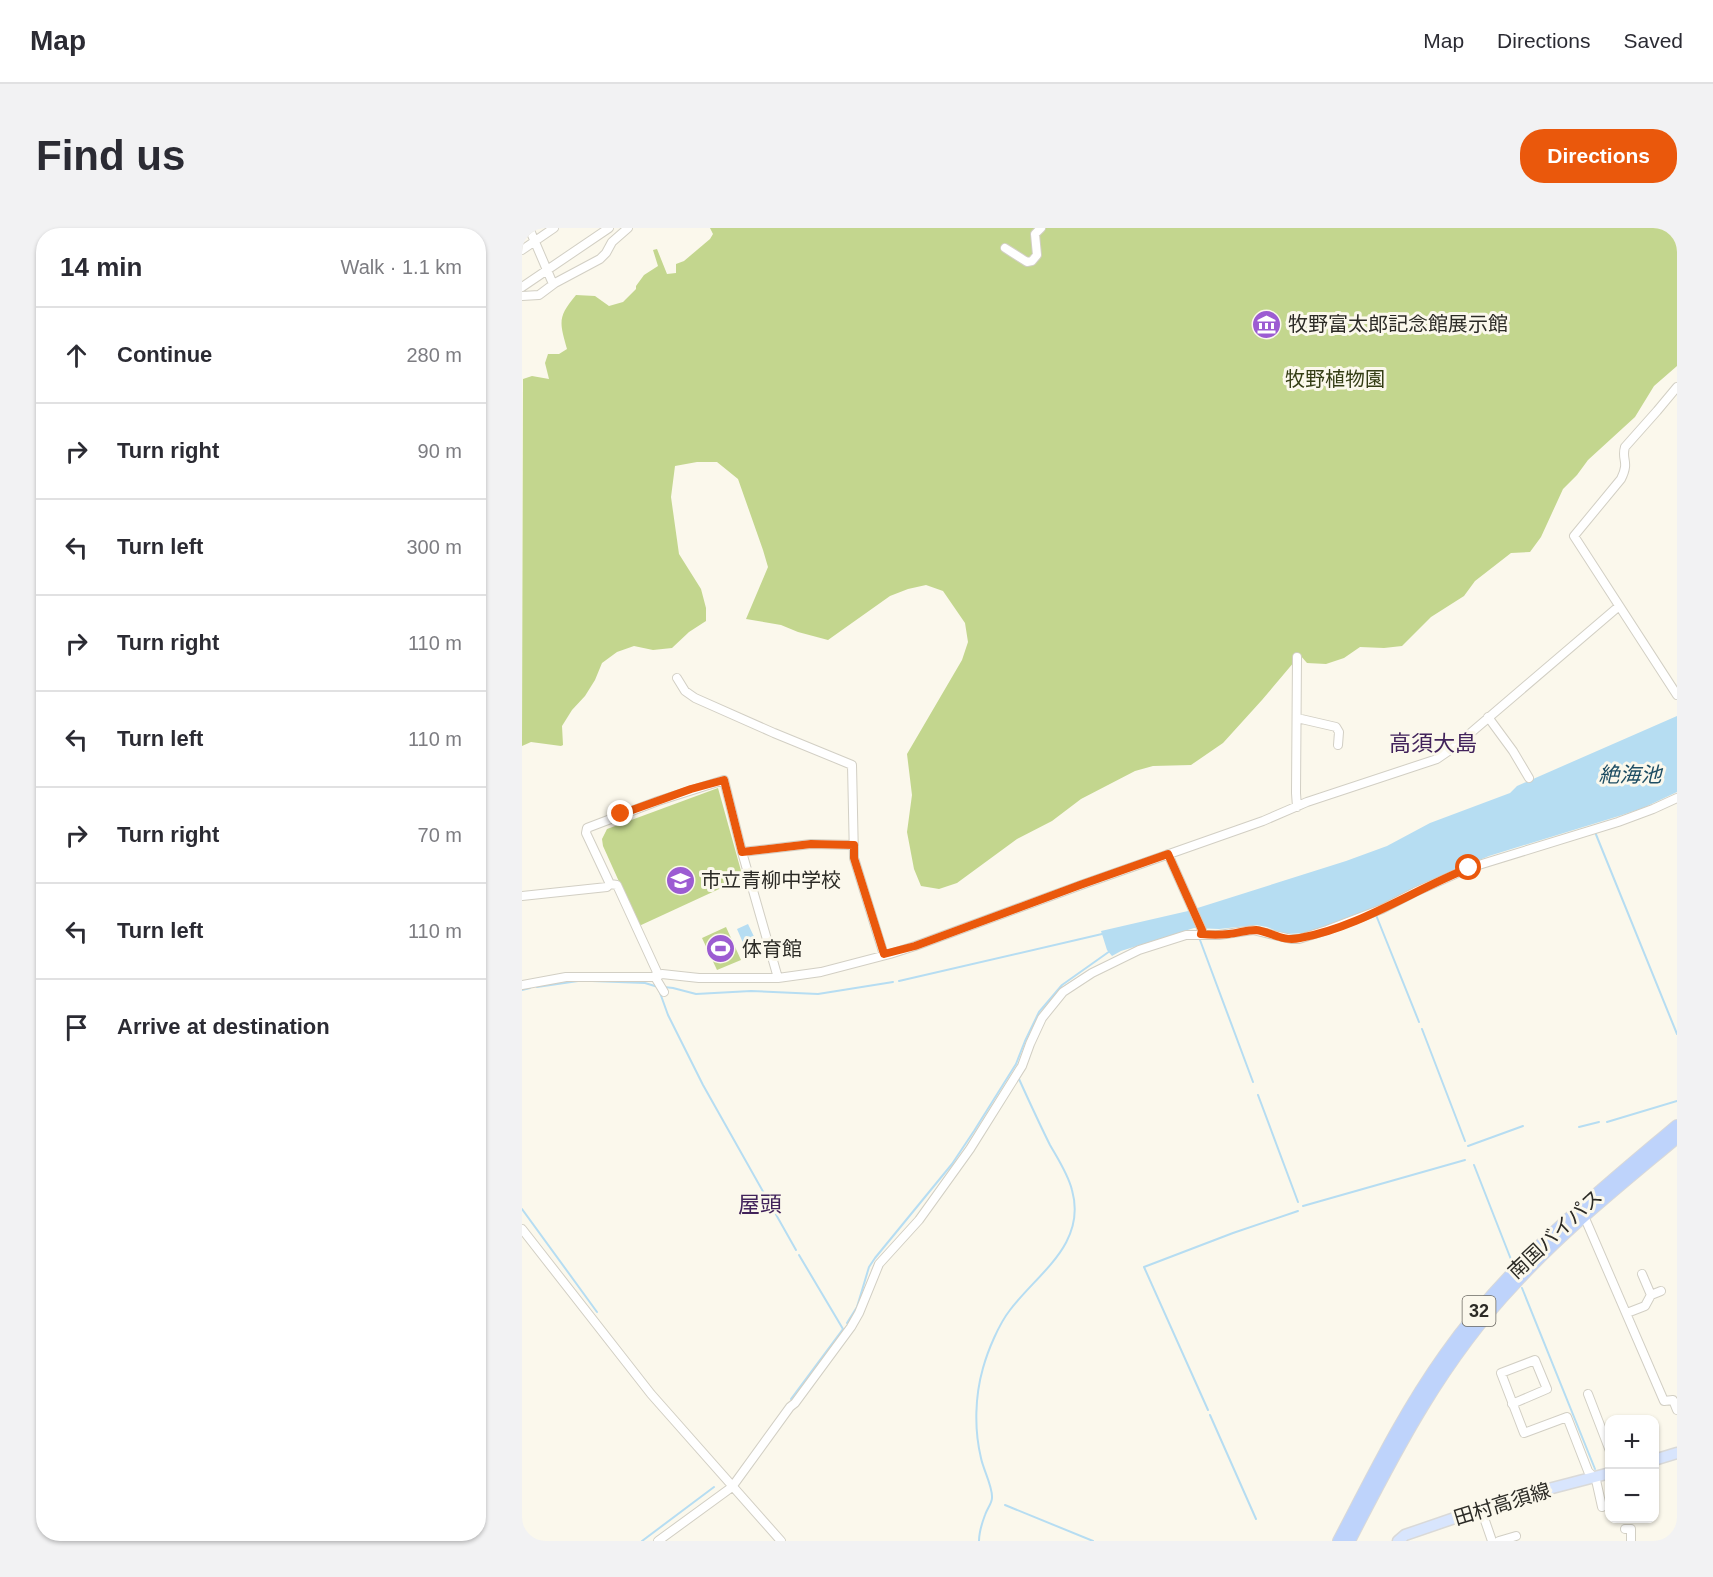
<!DOCTYPE html>
<meta charset="utf-8">
<style>
:root{--surface:#fff;--page:#f2f2f3;--text:#2b2b33;--muted:#7c7c81;--line:#e1e1e2;--accent:#ea580c}
body{margin:0;font-family:Arial,"Noto Sans JP",sans-serif;background:var(--page);color:var(--text)}
.controls{position:absolute;right:18px;bottom:18px;display:grid;overflow:hidden;border-radius:12px;box-shadow:0 2px 4px #0004}
.controls button{width:54px;height:54px;display:grid;place-items:center;padding:0;border:0;border-bottom:2px solid var(--line);background:var(--surface);color:var(--text);font:30px sans-serif}
.stop{position:absolute;width:18px;height:18px;margin:-14px;border:4px solid #ea580c;border-radius:50%;background:#fff}
.stop.end{background:#ea580c;border-color:#fff;box-shadow:0 2px 6px #0008}
.list{margin:0;padding:0;list-style:none}
h2{display:flex;justify-content:space-between;align-items:center;height:78px;margin:0;padding:0 24px;font-size:26px}
h2 small{font-size:20px;font-weight:400;color:var(--muted)}
.list li{display:grid;grid-template-columns:39px 1fr auto;gap:18px;align-items:center;box-sizing:border-box;height:96px;padding:0 24px;border-top:2px solid var(--line)}
.list b{display:block;font-size:22px;white-space:nowrap}
.list em{font-size:20px;font-style:normal;color:var(--muted)}
.icon{flex:none;width:33px;height:33px;fill:none;stroke:currentColor;stroke-width:2;stroke-linecap:round;stroke-linejoin:round}
.map{position:relative;flex:none;width:1155px;height:1313px;overflow:hidden;border-radius:24px}
header{display:flex;align-items:center;gap:36px;box-sizing:border-box;height:84px;padding:0 30px;background:var(--surface);border-bottom:2px solid var(--line)}
header strong{font-size:28px}
nav{display:flex;gap:33px;margin-inline-start:auto;font-size:21px}
.intro{display:flex;align-items:center;justify-content:space-between;box-sizing:border-box;height:144px;padding:0 36px}
h1{margin:0;font-size:42px}
.button{padding:15px 27px;border-radius:24px;background:var(--accent);color:#fff;font-size:21px;font-weight:700}
main{display:flex;gap:36px;padding:0 36px}
aside{flex:1;background:var(--surface);border-radius:24px;box-shadow:0 2px 4px #0004}
.map>svg:first-child{display:block}
.green{fill:#c3d68e}
.water{fill:#b6ddf2}
.lines{fill:none;stroke-linecap:round;stroke-linejoin:round}
.stream{stroke:#b6ddf2;stroke-width:2}
.minor-casing{stroke:#d2cfc4;stroke-width:10}
.major-casing{stroke:#d9d9d8;stroke-width:13}
.highway-casing{stroke:#d9d9d8;stroke-width:14}
.minor{stroke:#fff;stroke-width:8}
.major{stroke:#d8e5fd;stroke-width:10}
.highway{stroke:#bed3fb;stroke-width:12}
.route{stroke:#ea580c;stroke-width:8}
.labels{text-anchor:middle;stroke-width:6;stroke-linejoin:round;paint-order:stroke}
.shield{fill:#fbf8ec;stroke:#6a6861;stroke-width:1.5}
.shield-label{font-size:18px;font-weight:bold;fill:#2c2b26}
.poi-label{font-size:20px;fill:#2c2b26;stroke:#fbf8ec;text-anchor:start}
.park-label{font-size:20px;fill:#343d15;stroke:#fbf8ec}
.street-label{font-size:20px;fill:#2c2b26;stroke:#fbf8ec}
.water-label{font-size:21px;font-style:italic;fill:#1e4d63;stroke:#fbf8ec}
.quarter-label{font-size:22px;fill:#42235b;stroke:#fbf8ec}
</style>
<header>
<strong>Map</strong>
<nav><a>Map</a><a>Directions</a><a>Saved</a></nav>
</header>
<div class="intro"><h1>Find us</h1><a class="button">Directions</a></div>
<main>
<aside>
<h2>14 min<small>Walk · 1.1 km</small></h2>
<ul class="list">
<li><svg class="icon" aria-label="ahead" viewBox="0 0 24 24"><path d="M12 20V5M6 11l6-6 6 6"/></svg><div><b>Continue</b></div><em>280 m</em></li>
<li><svg class="icon" aria-label="right" viewBox="0 0 24 24"><path d="M7 20v-9h11M14 6l5 5-5 5"/></svg><div><b>Turn right</b></div><em>90 m</em></li>
<li><svg class="icon" aria-label="left" viewBox="0 0 24 24"><path d="M17 20v-9H6M10 6l-5 5 5 5"/></svg><div><b>Turn left</b></div><em>300 m</em></li>
<li><svg class="icon" aria-label="right" viewBox="0 0 24 24"><path d="M7 20v-9h11M14 6l5 5-5 5"/></svg><div><b>Turn right</b></div><em>110 m</em></li>
<li><svg class="icon" aria-label="left" viewBox="0 0 24 24"><path d="M17 20v-9H6M10 6l-5 5 5 5"/></svg><div><b>Turn left</b></div><em>110 m</em></li>
<li><svg class="icon" aria-label="right" viewBox="0 0 24 24"><path d="M7 20v-9h11M14 6l5 5-5 5"/></svg><div><b>Turn right</b></div><em>70 m</em></li>
<li><svg class="icon" aria-label="left" viewBox="0 0 24 24"><path d="M17 20v-9H6M10 6l-5 5 5 5"/></svg><div><b>Turn left</b></div><em>110 m</em></li>
<li><svg class="icon" aria-label="arrive" viewBox="0 0 24 24"><path d="M6 21V4h12l-3 4 3 4H6"/></svg><div><b>Arrive at destination</b></div></li>
</ul>
</aside>
<div class="map">
<svg width="1155" height="1313" viewBox="0 0 1155 1313">
<rect width="100%" height="100%" fill="#fbf8ec"/>
<path class="green" d="M 188,0 L 1155,0 L 1155,138 L 1132,158 L 1113,189 L 1066,232 L 1055,247 L 1041,261 L 1019,309 L 1008,324 L 989,325 L 953,353 L 942,368 L 909,389 L 880,418 L 862,420 L 838,419 L 822,430 L 804,436 L 785,435 L 778,427 L 740,472 L 701,515 L 669,537 L 631,538 L 613,543 L 559,571 L 530,593 L 495,611 L 435,655 L 417,661 L 399,658 L 392,641 L 385,604 L 390,567 L 385,526 L 440,432 L 446,414 L 443,395 L 421,363 L 404,357 L 386,361 L 368,368 L 306,412 L 276,404 L 259,397 L 224,391 L 246,339 L 241,322 L 216,251 L 195,234 L 175,234 L 153,238 L 149,269 L 157,326 L 179,361 L 184,380 L 184,393 L 167,404 L 150,420 L 131,422 L 112,418 L 95,424 L 80,435 L 73,452 L 63,468 L 50,482 L 40,498 L 41,517 L 39,518 L 9,514 L 0,518 L 1,151 L 10,148 L 27,151 L 23,135 L 26,126 L 37,126 L 45,121 C 37,93 36,89 54,67 L 73,68 L 87,78 L 101,74 L 114,61 L 114,58 L 122,47 L 136,38 L 131,22 L 135,21 L 145,46 L 154,45 L 154,36 L 162,33 L 188,11 L 191,6 Z
M 196,560 L 221,650 L 117,698 L 81,618 L 80,611 L 85,601 Z
M 204,699 L 219,732 L 195,742 L 180,710 Z"/>
<path class="water" d="M 1155,488 L 1155,564 L 1121,580 L 1097,588 L 967,628 L 917,649 L 849,682 L 786,705 L 762,706 L 745,699 L 734,697 L 697,701 L 672,700 L 599,723 L 590,728 L 585,722 L 579,703 L 666,683 L 824,633 L 865,618 L 908,595 L 988,565 L 995,558 Z
M 226,696 L 237,719 L 225,724 L 215,701 Z"/>
<g class="lines">
<path class="stream" d="M 1073,604 L 1155,806
M 854,687 L 897,794
M 678,712 L 731,854
M 70,753 L 123,755 L 136,759
M 377,753 L 580,706
M 15,759 L 56,753
M 142,759 L 151,760 L 174,766 L 229,763 L 296,766 L 371,754
M 0,762 L 8,760
M 137,762 L 146,787 L 181,857 L 274,1022
M 900,801 L 943,913
M 736,867 L 776,974
M 1085,894 L 1155,873
M 1057,899 L 1077,894
M 946,918 L 1001,898
M 952,937 L 990,1034
M 781,978 L 943,932
M 0,981 L 75,1084
M 1000,1060 L 1073,1241
M 325,1095 L 335,1079 L 347,1039 L 353,1030 L 430,936 L 452,903 L 494,836 L 503,813 L 517,784 L 540,757 L 588,723
M 269,1171 L 321,1101 L 277,1027
M 686,1182 L 622,1039 L 711,1005 L 776,983
M 688,1187 L 734,1291
M 483,1277 L 571,1313
M 120,1313 L 192,1259
M 457,1313 C 457,1304 460,1295 463,1287 C 465,1281 470,1275 470,1270 C 471,1259 461,1241 459,1230 C 452,1201 453,1168 461,1140 C 466,1122 477,1096 488,1082 C 516,1045 565,1016 550,962 C 546,946 536,931 528,917 C 517,895 507,873 497,851"/>
<defs>
<path id="minor" d="M 7,0 L 31,56
M 483,20 L 505,34 L 510,33 L 515,27 L 513,6 L 519,0
M 0,22 L 32,0
M 0,59 L 87,0
M 0,68 L 17,67 L 33,55 L 78,31 L 84,25 L 90,14 L 106,0
M 1155,159 L 1135,183 L 1103,219 C 1099,232 1108,233 1099,251 L 1052,308 L 1155,467
M 775,429 L 774,565 L 775,579
M 155,450 L 163,463 L 173,470 L 252,505 L 330,537 L 332,630 L 362,727
M 966,489 L 991,523 L 1007,550
M 775,490 L 814,499 L 817,504 L 816,517
M 220,624 L 289,616 L 332,617
M 646,626 L 680,702 L 679,706
M 88,656 L 64,605 L 65,600 L 136,573 L 202,552 L 220,624 L 256,750
M 0,668 L 85,659 L 88,656 L 95,657 L 135,744 L 133,749 L 142,764
M 0,757 L 44,749 L 133,749 L 140,746 L 177,750 L 256,750 L 299,744 L 368,726 L 393,718 L 559,657 L 741,593 L 785,574 L 915,531 L 931,520 L 1096,379
M 1062,988 L 1142,1173 L 1151,1172 L 1155,1182
M 0,1001 L 129,1166 L 259,1313
M 1129,1067 L 1139,1063
M 1105,1085 L 1123,1078 L 1129,1067 L 1120,1046
M 1066,1166 L 1088,1223
M 990,1176 L 1025,1161 L 1013,1132 L 979,1145 L 1002,1205 L 1045,1189 L 1066,1243 L 1074,1252 L 1080,1279
M 959,1281 L 970,1313
M 1103,1301 L 1109,1301 L 1109,1313
M 136,1313 L 210,1259 L 268,1179 L 273,1175 L 329,1099 L 337,1085 L 357,1036 L 397,992 L 448,921 L 500,838 L 508,816 L 520,790 L 541,764 L 570,745 L 617,722 L 664,707 L 697,707 L 731,702 L 769,711 L 777,711 L 805,702 L 860,681 L 893,664 L 947,640 L 1096,594 L 1131,581 L 1155,570
M 977,1313 L 994,1308"/>
<path id="major" d="M 1132,1232 L 1155,1225
M 876,1313 L 883,1307 L 959,1281 L 1011,1265 L 1088,1245"/>
<path id="highway" d="M 817,1313 C 850,1250 881,1186 923,1127 C 986,1037 1071,969 1155,898
M 827,1313 C 874,1221 920,1132 992,1056 C 1041,1002 1099,956 1155,909"/>
</defs>
<use href="#minor" class="minor-casing"/>
<use href="#major" class="major-casing"/>
<use href="#highway" class="highway-casing"/>
<use href="#minor" class="minor"/>
<use href="#major" class="major"/>
<use href="#highway" class="highway"/>
</g>
<g class="lines">
<path class="route" d="M 99,586 L 169,561 L 202,552 L 220,624 L 289,616 L 332,617 L 332,630 L 362,726 L 393,718 L 558,657 L 646,626 L 680,702 L 679,706 C 689,707 698,707 707,706 C 716,705 725,702 734,702 C 750,704 760,714 778,710 C 838,699 891,662 947,640"/>
</g>
<defs>
<symbol id="museum-disc" viewBox="-11 -11 22 22"><circle r="9.5" fill="#9c5cd2" stroke="#fbf8ec"/><path d="M0-6L6-3V-2H-6V-3ZM-5-1h2V3h-2ZM-1-1h2V3h-2ZM3-1h2V3H3ZM-6 4H6V6H-6Z" fill="#fff"/></symbol>
<symbol id="school-disc" viewBox="-11 -11 22 22"><circle r="9.5" fill="#9c5cd2" stroke="#fbf8ec"/><path d="M0-5L7-2L0 1L-7-2ZM-4 1L0 2.5L4 1V4Q0 6-4 4Z" fill="#fff"/></symbol>
<symbol id="stadium-disc" viewBox="-11 -11 22 22"><circle r="9.5" fill="#9c5cd2" stroke="#fbf8ec"/><path d="M0-5a6.5 5 0 1 0 0 10a6.5 5 0 1 0 0-10ZM-3.5-1.8h7v3.6h-7Z" fill="#fff"/></symbol>
</defs>
<g fill-rule="evenodd">
<use href="#museum-disc" x="728" y="80" width="33" height="33"/>
<use href="#school-disc" x="142" y="636" width="33" height="33"/>
<use href="#stadium-disc" x="182" y="704" width="33" height="33"/>
</g>
<g class="labels">
<rect class="shield" x="940.5" y="1068" width="33" height="30" rx="4.5"/>
<g class="shield-label">
<text x="957" y="1089">32</text>
</g>
<g class="poi-label">
<text x="766" y="103">牧野富太郎記念館展示館</text>
<text x="179" y="659">市立青柳中学校</text>
<text x="220" y="728">体育館</text>
</g>
<g class="park-label">
<text x="813" y="158">牧野植物園</text>
</g>
<g class="street-label">
<text transform="translate(1033 1006) rotate(-43)" y="7">南国バイパス</text>
<text transform="translate(980 1276) rotate(-17)" y="7">田村高須線</text>
</g>
<g class="water-label">
<text x="1108" y="554">絶海池</text>
</g>
<g class="quarter-label">
<text x="911" y="523">高須大島</text>
<text x="238" y="984">屋頭</text>
</g>
</g>
</svg>
<div class="controls">
<button>+</button>
<button>−</button>
</div>
<div class="stop" style="left:947px;top:640px"></div>
<div class="stop end" style="left:99px;top:586px"></div>
</div>
</main>
